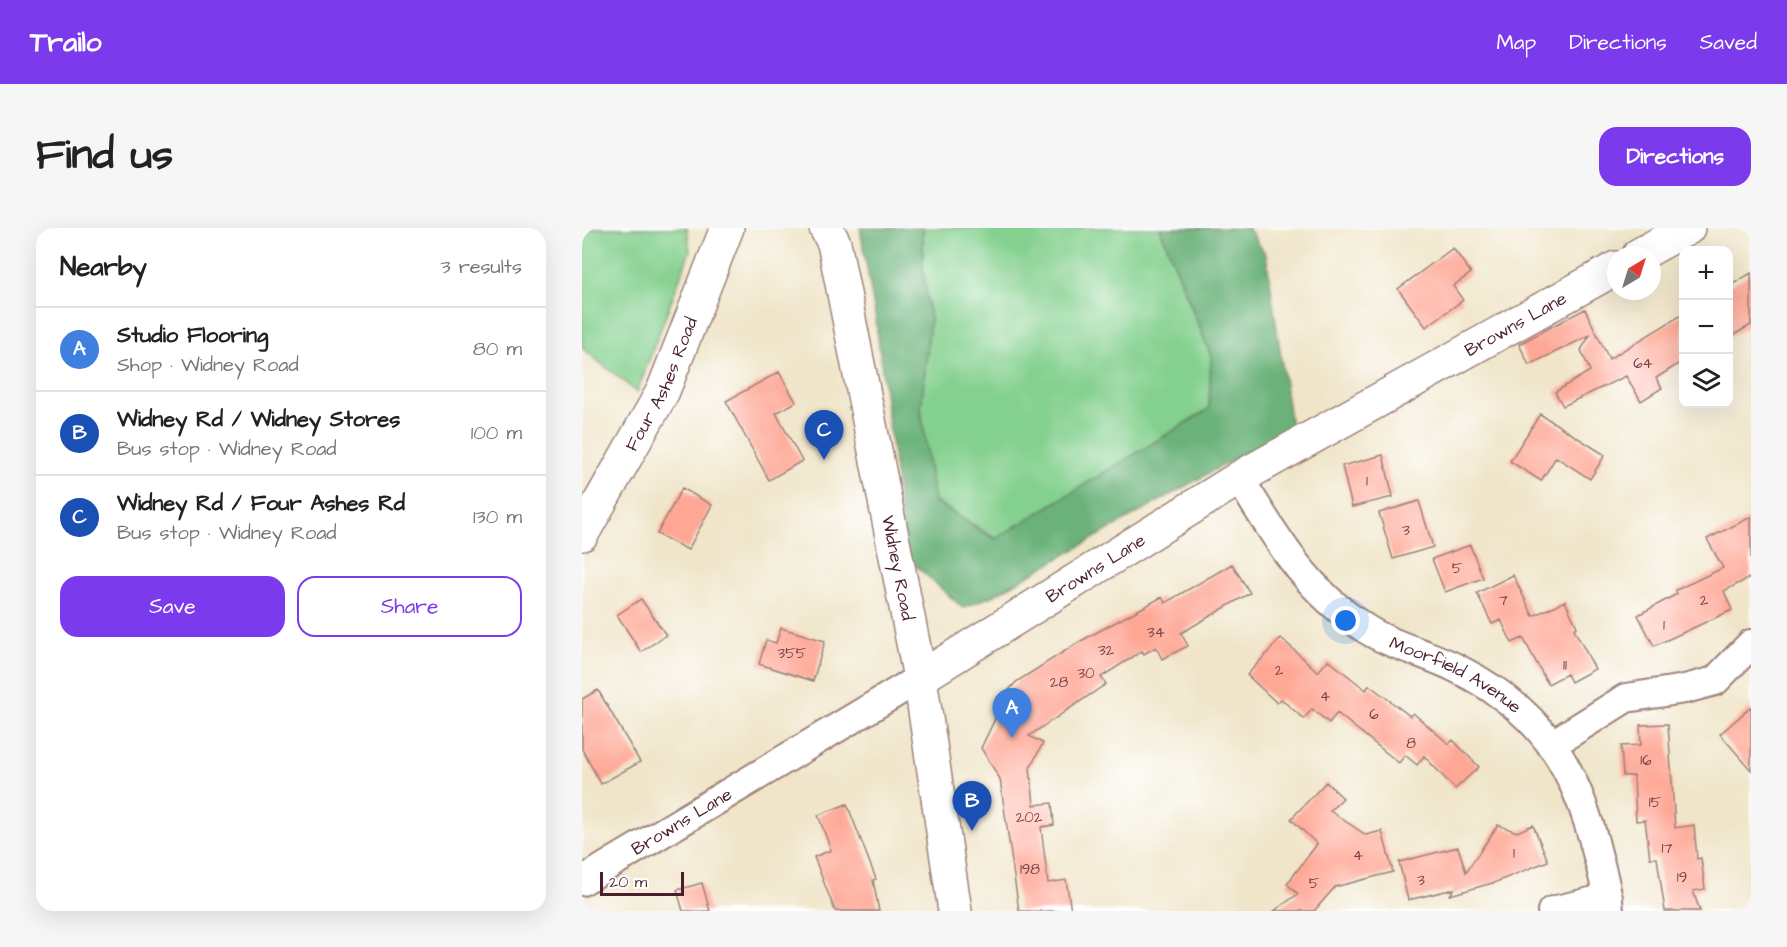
<!DOCTYPE html>
<meta charset="utf-8">
<style>
:root{--surface:#fff;--page:#f6f6f6;--text:#222;--muted:#767676;--line:#e0e0e0;--accent:#7c3aed}
body{margin:0;font-family:"Architects Daughter",sans-serif;background:var(--page);color:var(--text)}
.controls{position:absolute;right:18px;top:18px;display:grid;overflow:hidden;border-radius:12px;box-shadow:0 6px 24px #0002}
.controls button{width:54px;height:54px;display:grid;place-items:center;padding:0;border:0;border-bottom:2px solid var(--line);background:var(--surface);color:var(--text);font:30px sans-serif}
.compass{position:absolute;left:1025px;top:18px;width:54px;height:54px;border-radius:50%;background:var(--surface);box-shadow:0 6px 24px #0002;rotate:38deg}
.scale{position:absolute;left:18px;bottom:15px;width:84px;box-sizing:border-box;padding-left:6px;border:3px solid #4a1f2b;border-top:0;font-size:16px;line-height:21px;white-space:nowrap;color:#4a1f2b;-webkit-text-stroke:4px #fff;paint-order:stroke}
.you{position:absolute;left:764px;top:393px;width:21px;height:21px;margin:-15px;border:4px solid #fff;border-radius:50%;background:#1a73e8;box-shadow:0 0 0 9px #1a73e833}
.badge{display:grid;place-items:center;width:39px;height:39px;border-radius:50%;background:var(--accent);color:#fff;font-size:20px;font-weight:700}
.pin{position:absolute;translate:-50% -50px;filter:drop-shadow(0 2px 3px #0008)}
.pin::after{content:'';position:absolute;top:32px;width:21px;height:18px;background:inherit;clip-path:polygon(0 0,100% 0,50% 100%)}
.list{margin:0;padding:0;list-style:none}
h2{display:flex;justify-content:space-between;align-items:center;height:78px;margin:0;padding:0 24px;font-size:26px}
h2 small{font-size:20px;font-weight:400;color:var(--muted)}
.list li{display:grid;grid-template-columns:39px 1fr auto;gap:18px;align-items:center;box-sizing:border-box;height:84px;padding:0 24px;border-top:2px solid var(--line)}
.list b{display:block;font-size:22px;white-space:nowrap}
.list p{margin:0;font-size:20px;white-space:nowrap;color:var(--muted)}
.list em{font-size:20px;font-style:normal;color:var(--muted)}
.actions{display:flex;gap:12px;padding:18px 24px}
.actions a{flex:1;padding:14px 0;border:2px solid var(--accent);border-radius:18px;text-align:center;font-size:21px;color:var(--accent)}
.actions .main{background:var(--accent);color:#fff}
.icon{flex:none;width:33px;height:33px;fill:none;stroke:currentColor;stroke-width:2;stroke-linecap:round;stroke-linejoin:round}
.map{position:relative;flex:none;width:1169px;height:683px;overflow:hidden;border-radius:18px}
header{display:flex;align-items:center;gap:36px;box-sizing:border-box;height:84px;padding:0 30px;background:var(--accent);color:#fff}
header strong{font-size:28px}
nav{display:flex;gap:33px;margin-inline-start:auto;font-size:21px}
.intro{display:flex;align-items:center;justify-content:space-between;box-sizing:border-box;height:144px;padding:0 36px}
h1{margin:0;font-size:42px}
.button{padding:15px 27px;border-radius:18px;background:var(--accent);color:#fff;font-size:21px;font-weight:700}
main{display:flex;gap:36px;padding:0 36px}
aside{flex:1;background:var(--surface);border-radius:18px;box-shadow:0 6px 24px #0002}
.map>svg:first-child{display:block}
.green{fill:#84d08e;stroke:#67785c;stroke-width:1.5}
.forest{fill:#6bb279;stroke:#5a6852;stroke-width:1.5}
.building{fill:#fea795}
.lines{fill:none;stroke-linecap:round;stroke-linejoin:round}
.minor-casing{stroke:#9d827a;stroke-width:32}
.tertiary-casing{stroke:#9d827a;stroke-width:36}
.minor{stroke:#fff;stroke-width:28}
.tertiary{stroke:#fff;stroke-width:33}
.labels{text-anchor:middle;stroke-width:5;stroke-linejoin:round;paint-order:stroke}
.number-label{font-size:15px;fill:#774146}
.street-label{font-size:18px;fill:#4a1f2b;stroke:#fff}
</style>
<header>
<strong>Trailo</strong>
<nav><a>Map</a><a>Directions</a><a>Saved</a></nav>
</header>
<div class="intro"><h1>Find us</h1><a class="button">Directions</a></div>
<main>
<aside>
<h2>Nearby<small>3 results</small></h2>
<ul class="list">
<li><span class="badge" style="background:#3f7fe0">A</span><div><b>Studio Flooring</b><p>Shop · Widney Road</p></div><em>80 m</em></li>
<li><span class="badge" style="background:#1a4fb4">B</span><div><b>Widney Rd / Widney Stores</b><p>Bus stop · Widney Road</p></div><em>100 m</em></li>
<li><span class="badge" style="background:#1a4fb4">C</span><div><b>Widney Rd / Four Ashes Rd</b><p>Bus stop · Widney Road</p></div><em>130 m</em></li>
</ul>
<div class="actions"><a class="main">Save</a><a>Share</a></div>
</aside>
<div class="map">
<svg width="1169" height="683" viewBox="0 0 1169 683">
<rect width="100%" height="100%" fill="#fff"/>
<filter id="ink" filterUnits="userSpaceOnUse"><feTurbulence type="fractalNoise" baseFrequency=".0167" numOctaves="2"/><feDisplacementMap in="SourceGraphic" scale="12" xChannelSelector="R" yChannelSelector="G"/><feConvolveMatrix kernelMatrix="1 2 1 2 8 2 1 2 1" color-interpolation-filters="sRGB"/></filter>
<filter id="wash" filterUnits="userSpaceOnUse"><feTurbulence type="fractalNoise" baseFrequency=".008" numOctaves="4" result="noise"/><feDisplacementMap in="SourceGraphic" scale="24" xChannelSelector="R" yChannelSelector="G"/><feGaussianBlur stdDeviation="1.35" result="paint"/><feColorMatrix in="noise" values="0 0 0 0 0 0 0 0 0 0 0 0 0 0 0 0 0 1.4 0 .05"/><feComposite in="paint" operator="in"/></filter>
<g filter="url(#wash)">
<rect width="100%" height="100%" fill="#f0e5c9"/>
<path class="green" d="M 0,0 L 105,0 L 108,23 L 55,164 L 0,120 Z
M 341,0 L 578,0 L 629,128 L 627,181 L 414,311 L 352,273 L 339,181 L 348,92 L 341,42 Z"/>
<path class="forest" d="M 278,0 L 341,0 L 341,42 L 348,92 L 339,181 L 352,273 L 413,311 L 627,181 L 629,128 L 578,0 L 666,0 L 684,27 L 710,205 L 660,226 L 412,367 L 381,380 L 324,329 L 293,86 Z"/>
<g id="blocks">
<path class="building" d="M 871,20 L 889,45 L 871,58 L 881,72 L 844,99 L 816,61 Z
M 1169,45 L 1169,97 L 1146,110 L 1146,59 Z
M 1003,81 L 1027,131 L 1101,86 L 1101,133 L 1074,150 L 1080,160 L 1059,173 L 1044,148 L 981,178 L 973,164 L 1008,143 L 999,122 L 1008,107 L 947,137 L 937,116 Z
M 197,144 L 214,174 L 194,185 L 220,233 L 187,252 L 144,173 Z
M 958,186 L 1023,227 L 1008,251 L 974,229 L 959,253 L 928,233 Z
M 801,227 L 811,269 L 770,279 L 760,238 Z
M 100,260 L 130,277 L 106,322 L 75,306 Z
M 837,273 L 851,319 L 811,331 L 797,285 Z
M 1169,289 L 1169,349 L 1142,363 L 1150,382 L 1072,418 L 1056,387 L 1095,366 L 1094,362 L 1141,340 L 1125,311 Z
M 888,317 L 901,350 L 863,364 L 850,331 Z
M 650,336 L 668,365 L 599,405 L 606,418 L 580,431 L 574,419 L 562,426 L 560,423 L 519,449 L 524,456 L 447,508 L 461,515 L 448,540 L 452,577 L 470,575 L 472,597 L 459,599 L 466,655 L 484,652 L 489,683 L 437,683 L 418,551 L 399,520 L 427,462 L 434,454 L 497,414 L 580,369 L 583,375 Z
M 931,347 L 951,388 L 983,373 L 995,399 L 992,401 L 1013,441 L 989,454 L 985,446 L 966,456 L 941,410 L 930,415 L 919,392 L 910,396 L 895,365 Z
M 59,371 L 84,407 L 59,424 L 35,387 Z
M 199,400 L 243,413 L 231,453 L 177,436 L 184,412 L 194,415 Z
M 699,410 L 736,444 L 746,432 L 784,462 L 787,457 L 828,488 L 831,485 L 867,516 L 871,512 L 897,539 L 873,561 L 842,528 L 835,537 L 823,527 L 817,535 L 755,485 L 747,495 L 730,481 L 722,491 L 699,471 L 695,475 L 665,447 Z
M 16,462 L 58,534 L 19,556 L 0,521 L 0,471 Z
M 1169,479 L 1169,542 L 1138,506 Z
M 1086,496 L 1093,600 L 1112,597 L 1115,631 L 1119,630 L 1123,661 L 1111,663 L 1118,683 L 1083,683 L 1075,630 L 1068,630 L 1063,592 L 1054,593 L 1052,548 L 1041,548 L 1039,518 L 1059,517 L 1058,497 Z
M 744,554 L 761,570 L 748,583 L 784,607 L 800,603 L 811,644 L 753,659 L 732,683 L 692,683 L 716,666 L 705,656 L 735,616 L 709,591 Z
M 265,576 L 294,651 L 291,652 L 297,683 L 253,683 L 232,629 L 249,622 L 236,587 Z
M 916,597 L 935,604 L 951,597 L 966,633 L 914,654 L 868,667 L 872,661 L 826,672 L 817,634 L 876,619 L 884,644 Z
M 120,655 L 128,683 L 101,683 L 95,662 Z"/>
</g>
</g>
<g filter="url(#ink)">
<use href="#blocks" fill-opacity="0" stroke="#9d827a" stroke-width="1.5"/>
<g class="lines">
<defs>
<g id="minor">
<path id="s1" d="M 657,250 C 694,309 721,359 781,399 C 809,418 846,425 876,441 C 959,483 993,536 1015,625 C 1020,644 1026,663 1027,683"/>
<path d="M 969,517 L 1044,470 L 1103,461 L 1133,453 L 1169,416"/>
<path id="s2" d="M 0,653 L 338,450"/>
<path d="M 970,683 L 1026,670"/>
</g>
<g id="tertiary">
<path id="s3" d="M 244,0 L 252,15 L 338,450 L 373,683"/>
<path d="M 1057,27 L 1106,0"/>
<path id="s4" d="M 0,306 L 81,163 L 145,0"/>
<path id="s5" d="M 338,450 L 657,250 L 1034,40"/>
</g>
</defs>
<use href="#minor" class="minor-casing"/>
<use href="#tertiary" class="tertiary-casing"/>
<use href="#minor" class="minor"/>
<use href="#tertiary" class="tertiary"/>
</g>
</g>
<g class="labels">
<g class="number-label">
<text x="1061" y="140">64</text>
<text x="785" y="258">1</text>
<text x="824" y="307">3</text>
<text x="875" y="345">5</text>
<text x="921" y="377">7</text>
<text x="1122" y="377">2</text>
<text x="1082" y="402">1</text>
<text x="574" y="409">34</text>
<text x="524" y="427">32</text>
<text x="210" y="430">355</text>
<text x="983" y="442">11</text>
<text x="697" y="447">2</text>
<text x="504" y="450">30</text>
<text x="477" y="459">28</text>
<text x="743" y="473">4</text>
<text x="792" y="491">6</text>
<text x="829" y="520">8</text>
<text x="1064" y="537">16</text>
<text x="1073" y="579">15</text>
<text x="447" y="594">202</text>
<text x="1085" y="625">17</text>
<text x="932" y="630">1</text>
<text x="776" y="632">4</text>
<text x="448" y="646">198</text>
<text x="1100" y="654">19</text>
<text x="839" y="657">3</text>
<text x="732" y="660">5</text>
</g>
<g class="street-label">
<text dy="6" stroke="none"><textPath href="#s5" startOffset="693">Browns Lane</textPath></text>
<text dy="6" stroke="none"><textPath href="#s4" startOffset="170">Four Ashes Road</textPath></text>
<text dy="6" stroke="none"><textPath href="#s3" startOffset="348">Widney Road</textPath></text>
<text dy="6" stroke="none"><textPath href="#s5" startOffset="207">Browns Lane</textPath></text>
<text dy="6" stroke="none"><textPath href="#s1" startOffset="300">Moorfield Avenue</textPath></text>
<text dy="6" stroke="none"><textPath href="#s2" startOffset="116">Browns Lane</textPath></text>
</g>
</g>
</svg>
<div class="controls">
<button>+</button>
<button>−</button>
<button><svg class="icon" aria-label="layers" viewBox="0 0 24 24"><path d="M12 4l9 5-9 5-9-5zM3 14l9 5 9-5"/></svg></button>
</div>
<svg class="compass" viewBox="-18 -18 36 36"><path d="M0-13l5 13h-10z" fill="#e53935"/><path d="M0 13l5-13h-10z" fill="#767676"/></svg>
<div class="scale">20 m</div>
<div class="you"></div>
<div class="pin badge" style="left:430px;top:510px;background:#3f7fe0">A</div>
<div class="pin badge" style="left:390px;top:603px;background:#1a4fb4">B</div>
<div class="pin badge" style="left:242px;top:232px;background:#1a4fb4">C</div>
</div>
</main>
